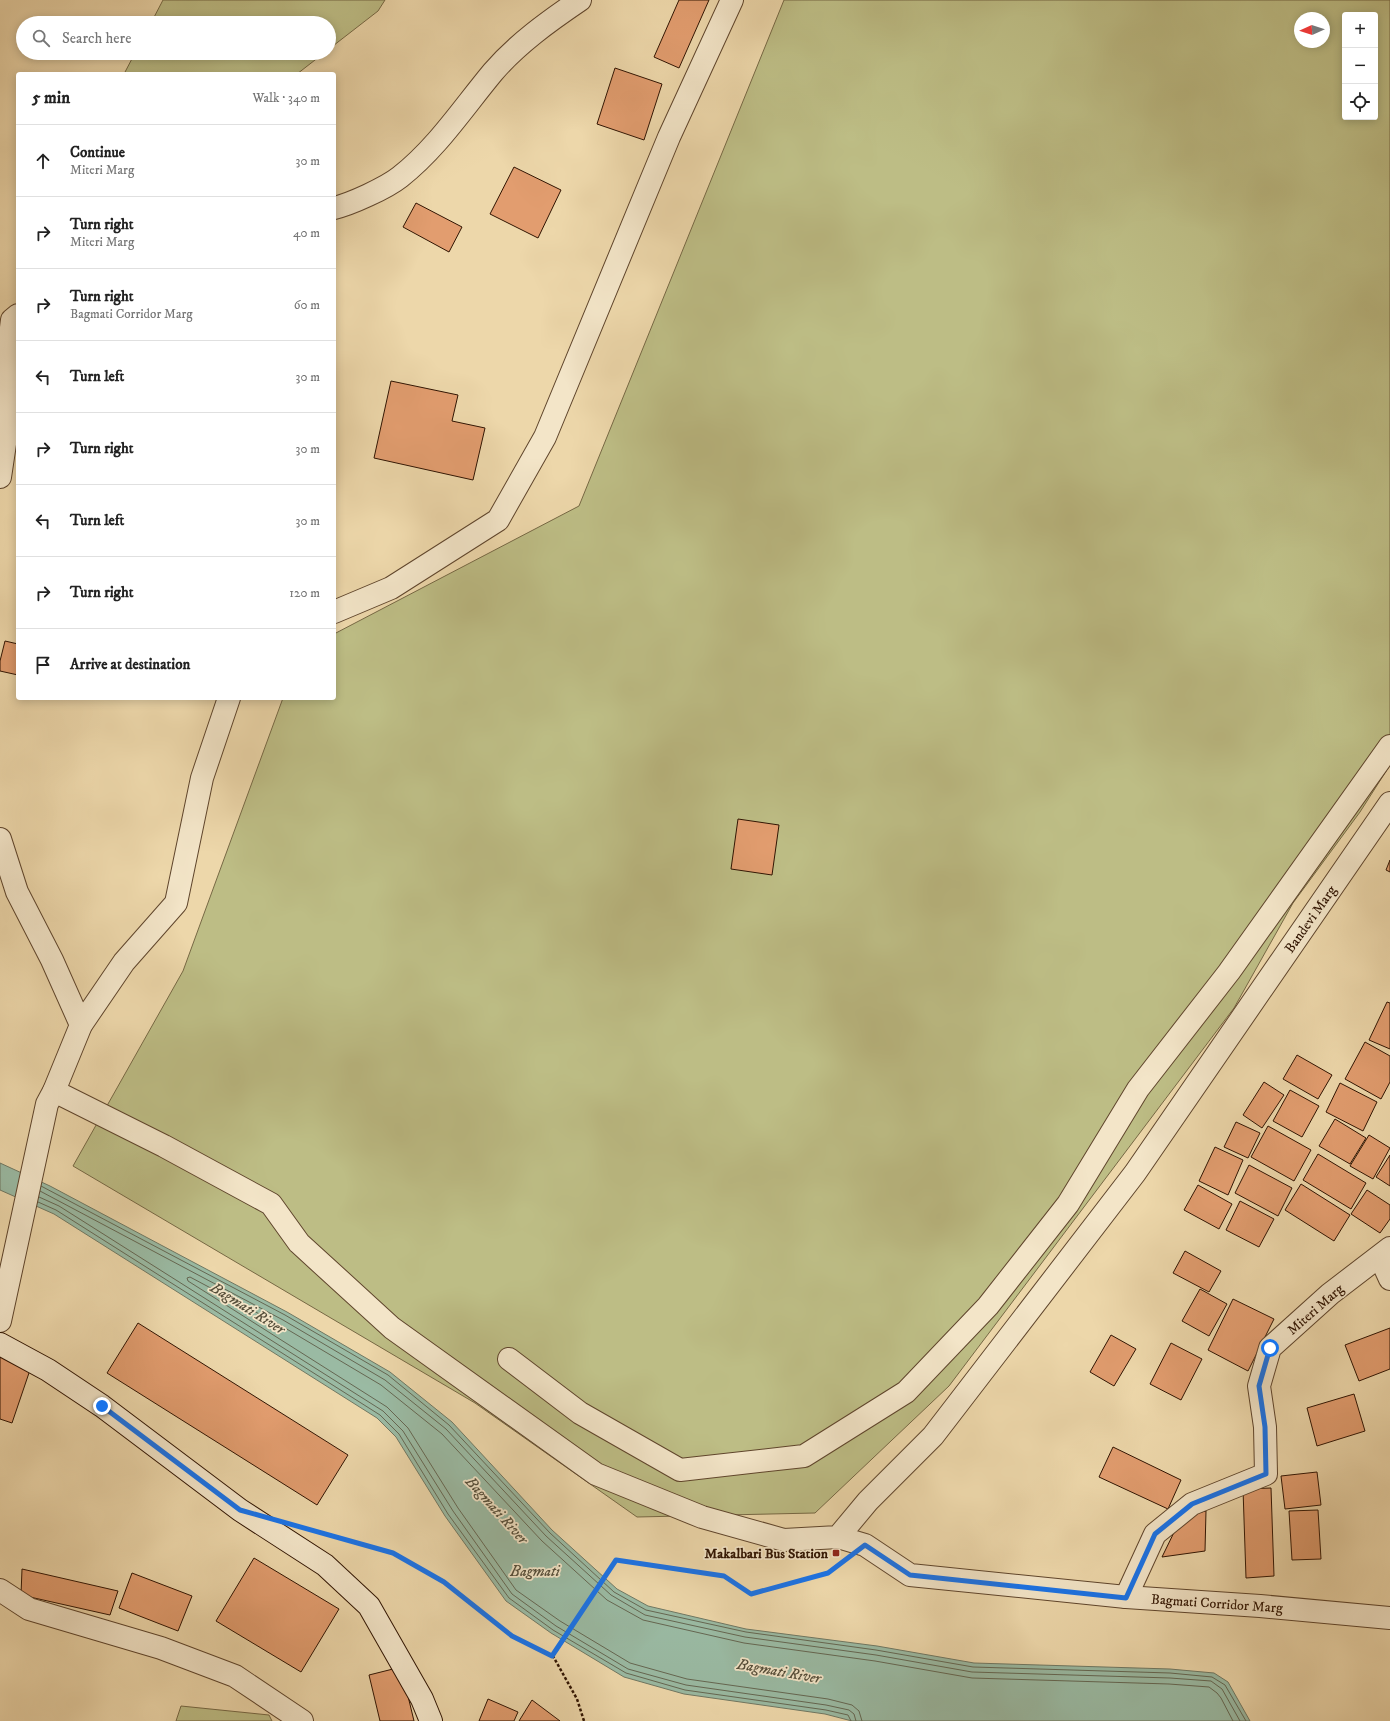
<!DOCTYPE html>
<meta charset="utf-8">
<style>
:root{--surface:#fff;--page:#f6f6f6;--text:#222;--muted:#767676;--line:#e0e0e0}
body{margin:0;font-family:"IM FELL DW Pica",serif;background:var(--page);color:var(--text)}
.controls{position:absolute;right:12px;top:12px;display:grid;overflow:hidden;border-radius:4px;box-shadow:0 2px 10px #0003}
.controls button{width:36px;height:36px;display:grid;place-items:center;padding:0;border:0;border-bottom:1px solid var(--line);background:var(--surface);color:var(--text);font:20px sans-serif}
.compass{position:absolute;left:1294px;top:12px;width:36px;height:36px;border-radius:50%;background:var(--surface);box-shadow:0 2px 10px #0003;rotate:267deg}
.stop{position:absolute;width:12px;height:12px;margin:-9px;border:3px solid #1a73e8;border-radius:50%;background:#fff}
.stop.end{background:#1a73e8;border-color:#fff;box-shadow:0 1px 4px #0008}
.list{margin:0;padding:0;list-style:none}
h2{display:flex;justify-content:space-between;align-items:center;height:52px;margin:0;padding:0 16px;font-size:17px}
h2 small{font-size:13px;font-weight:400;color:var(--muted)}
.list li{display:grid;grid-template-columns:26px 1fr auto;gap:12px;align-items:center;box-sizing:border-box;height:72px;padding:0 16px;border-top:1px solid var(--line)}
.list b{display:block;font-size:15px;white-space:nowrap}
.list p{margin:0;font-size:13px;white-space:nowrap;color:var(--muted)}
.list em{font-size:13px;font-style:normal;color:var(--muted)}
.icon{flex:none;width:22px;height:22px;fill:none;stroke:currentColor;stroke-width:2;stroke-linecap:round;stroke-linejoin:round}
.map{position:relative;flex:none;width:1390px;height:1721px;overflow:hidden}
.search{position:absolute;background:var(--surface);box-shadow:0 2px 10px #0003;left:16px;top:16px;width:320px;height:44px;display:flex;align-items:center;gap:10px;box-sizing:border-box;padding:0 14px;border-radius:22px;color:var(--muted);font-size:15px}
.panel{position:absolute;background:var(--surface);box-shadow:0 2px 10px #0003;left:16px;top:72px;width:320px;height:628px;border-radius:4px}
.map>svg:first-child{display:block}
.green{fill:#bdbd85;stroke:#766844;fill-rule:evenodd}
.water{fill:#9abaa3;stroke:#707863}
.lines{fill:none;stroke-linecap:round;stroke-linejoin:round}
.shore{stroke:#656752;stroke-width:1}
.building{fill:#e29d6f;stroke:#301402}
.minor-casing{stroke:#5f452c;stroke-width:24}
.tertiary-casing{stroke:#5f452c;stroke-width:24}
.secondary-casing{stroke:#301402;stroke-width:24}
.path{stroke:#301402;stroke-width:2.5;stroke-dasharray:3 2;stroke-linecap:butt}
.minor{stroke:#f3e5c8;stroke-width:22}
.tertiary{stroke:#f3e5c8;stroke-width:22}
.secondary{stroke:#f3e5c8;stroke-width:22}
.route{stroke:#1a73e8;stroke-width:5}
.poi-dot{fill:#8f2418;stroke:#f3e5c8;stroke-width:1.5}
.labels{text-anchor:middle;stroke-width:3.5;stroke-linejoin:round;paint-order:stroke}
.street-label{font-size:14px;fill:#301402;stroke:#f3e5c8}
.poi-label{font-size:14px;font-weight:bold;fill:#301402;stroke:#f3e5c8;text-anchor:end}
.water-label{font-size:15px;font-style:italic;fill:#554e3a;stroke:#f3e5c8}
</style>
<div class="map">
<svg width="1390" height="1721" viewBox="0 0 1390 1721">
<rect width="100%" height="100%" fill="#edd7aa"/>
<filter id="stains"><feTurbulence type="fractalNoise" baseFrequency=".005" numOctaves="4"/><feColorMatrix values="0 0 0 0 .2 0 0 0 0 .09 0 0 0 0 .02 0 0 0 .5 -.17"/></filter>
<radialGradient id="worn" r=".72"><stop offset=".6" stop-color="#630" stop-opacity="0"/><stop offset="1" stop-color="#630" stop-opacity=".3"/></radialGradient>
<path class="green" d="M 163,0 L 385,0 L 378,11 L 329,49 L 329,23 L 151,23 Z
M 784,0 L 1390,0 L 1390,765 L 1360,812 L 1293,903 L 1234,1008 L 949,1386 L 815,1513 L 637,1517 L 475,1403 L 73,1166 L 183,971 L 283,698 L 334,698 L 334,634 L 579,506 ZM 1345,15 L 1375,15 L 1375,117 L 1345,117 ZM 1300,18 L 1324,18 L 1324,42 L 1300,42 Z
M 135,53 L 324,53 L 297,74 L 124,74 Z
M 181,1706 L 269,1715 L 272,1721 L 176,1721 Z"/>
<path class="water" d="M 0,1163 L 50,1186 L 287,1312 L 390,1372 L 452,1422 L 552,1530 L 617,1589 L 648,1606 L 746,1629 L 877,1646 L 974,1663 L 1170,1669 L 1214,1673 L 1228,1682 L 1250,1721 L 852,1721 L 825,1714 L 684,1694 L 624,1677 L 551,1633 L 506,1601 L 445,1516 L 396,1437 L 377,1418 L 54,1214 L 0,1190 Z"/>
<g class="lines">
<path class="shore" d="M 41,1186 L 285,1315 L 388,1375 L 449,1425 L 550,1533 L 614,1592 L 646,1610 L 746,1632 L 876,1650 L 973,1667 L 1170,1673 L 1212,1677 L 1225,1685 L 1246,1721
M 40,1191 L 283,1320 L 385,1380 L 446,1429 L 546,1536 L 611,1595 L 645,1615 L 745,1637 L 876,1655 L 972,1672 L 1170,1678 L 1211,1681 L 1222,1689 L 1240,1721
M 39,1197 L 59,1206 L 383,1411 L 403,1431 L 453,1511 L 512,1594 L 556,1626 L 628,1669 L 686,1685 L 826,1705 L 849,1710 L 854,1714 L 856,1721
M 38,1202 L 56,1210 L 380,1415 L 399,1434 L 448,1514 L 509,1598 L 553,1630 L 626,1673 L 685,1690 L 826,1710 L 848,1715 L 851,1721
M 862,1721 L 859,1711 L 852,1705 L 828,1699 L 687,1679 L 630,1663 L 560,1621 L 516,1590 L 458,1508 L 408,1428 L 387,1407 L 188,1281 L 187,1278 L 190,1277 L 280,1325 L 381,1385 L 442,1434 L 542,1541 L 607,1600 L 643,1620 L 744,1643 L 875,1661 L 972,1678 L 1169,1684 L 1209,1687 L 1217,1693 L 1221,1698 L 1233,1721"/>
</g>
<path class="building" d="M 679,0 L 709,0 L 679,68 L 654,57 Z
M 615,68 L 662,84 L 644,140 L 597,124 Z
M 514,167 L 561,190 L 538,238 L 490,214 Z
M 416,203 L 462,227 L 449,252 L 403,227 Z
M 391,381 L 458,395 L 452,421 L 485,428 L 473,480 L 374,458 Z
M 5,641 L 18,644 L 18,675 L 0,671 L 0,661 Z
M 738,819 L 779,825 L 772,875 L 731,869 Z
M 1390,860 L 1390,872 L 1386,870 Z
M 1387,1002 L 1390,1003 L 1390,1049 L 1369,1040 Z
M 1365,1042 L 1390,1056 L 1390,1082 L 1381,1099 L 1345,1079 Z
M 1297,1055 L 1332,1075 L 1318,1099 L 1283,1079 Z
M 1264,1082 L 1284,1095 L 1262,1128 L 1243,1115 Z
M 1340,1083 L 1377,1102 L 1363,1131 L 1326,1112 Z
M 1290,1090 L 1319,1106 L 1302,1137 L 1273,1121 Z
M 1335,1119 L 1366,1138 L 1350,1164 L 1319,1146 Z
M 1236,1122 L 1260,1133 L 1248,1158 L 1224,1147 Z
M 1268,1126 L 1311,1150 L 1294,1181 L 1251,1157 Z
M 1369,1135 L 1390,1148 L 1373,1179 L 1350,1166 Z
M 1215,1147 L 1243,1160 L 1228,1195 L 1199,1181 Z
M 1318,1154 L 1366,1183 L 1351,1209 L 1303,1180 Z
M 1390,1155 L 1390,1186 L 1376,1177 Z
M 1249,1165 L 1292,1188 L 1278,1216 L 1235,1193 Z
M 1301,1184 L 1350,1215 L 1334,1241 L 1285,1210 Z
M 1198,1185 L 1232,1204 L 1219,1229 L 1184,1210 Z
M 1367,1190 L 1390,1205 L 1390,1219 L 1380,1233 L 1351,1214 Z
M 1240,1201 L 1274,1219 L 1259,1247 L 1226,1230 Z
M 1185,1251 L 1221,1271 L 1209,1292 L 1173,1273 Z
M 1200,1289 L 1227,1304 L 1209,1336 L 1182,1321 Z
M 1233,1299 L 1274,1319 L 1248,1371 L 1208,1350 Z
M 138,1323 L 348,1455 L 317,1505 L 107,1373 Z
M 1390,1328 L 1390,1369 L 1359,1381 L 1345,1345 Z
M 1111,1335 L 1136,1349 L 1114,1386 L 1090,1372 Z
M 1171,1343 L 1202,1359 L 1181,1400 L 1150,1384 Z
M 0,1357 L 31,1367 L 12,1423 L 0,1419 Z
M 1354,1394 L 1365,1431 L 1317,1446 L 1307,1408 Z
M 1113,1447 L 1181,1480 L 1168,1509 L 1099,1477 Z
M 1317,1472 L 1321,1505 L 1285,1509 L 1281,1476 Z
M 1271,1488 L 1274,1576 L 1246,1578 L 1243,1489 Z
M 1318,1510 L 1321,1559 L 1292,1560 L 1289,1511 Z
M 1206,1511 L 1205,1551 L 1162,1557 L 1182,1516 Z
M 254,1558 L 339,1609 L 301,1672 L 216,1621 Z
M 22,1569 L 118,1591 L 110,1615 L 21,1595 Z
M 132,1573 L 192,1596 L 178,1631 L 119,1608 Z
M 401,1667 L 414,1721 L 380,1721 L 369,1675 Z
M 488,1699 L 518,1712 L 514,1721 L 479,1721 Z
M 532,1700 L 560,1721 L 519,1721 Z"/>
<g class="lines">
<defs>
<path id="minor" d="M 334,208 C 351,204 386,188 400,177 C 437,148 463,108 493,72 C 517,44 549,21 580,0
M 0,477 L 6,437 L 5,374 L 12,320 L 18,315
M 0,839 L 17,892 L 52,960 L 81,1025
M 54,1091 L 164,1146 L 271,1204 L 299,1243 L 392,1328 L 596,1474 L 702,1517 L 784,1540 L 838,1537 L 868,1501 L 933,1436 L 1135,1173 L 1390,803
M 1380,1257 L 1390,1279
M 509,1359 L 580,1413 L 680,1470 L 804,1456 L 906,1392 L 988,1306 L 1068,1204 L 1138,1089 L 1229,972 L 1390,746
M 0,1590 L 29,1609 L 161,1648 L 235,1676 L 302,1721
M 1126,1597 L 1155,1534 L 1192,1504 L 1266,1474 L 1265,1427 L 1259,1386 L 1270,1348 L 1330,1294 L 1390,1248"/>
<path id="tertiary" d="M 334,612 L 391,588 L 498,520 L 545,437 L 669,137 L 732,0
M 0,1321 L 47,1104 L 54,1091 L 81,1025 L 124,962 L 176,903 L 202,778 L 229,698
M 838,1537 L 865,1545 L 910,1575 L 1126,1597 L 1260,1606 L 1390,1618"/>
<path id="secondary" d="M 0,1344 L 48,1370 L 102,1406 L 240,1510 L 325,1565 L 369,1606 L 422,1699 L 431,1721"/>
</defs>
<use href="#minor" class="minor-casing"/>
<use href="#tertiary" class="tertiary-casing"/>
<use href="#secondary" class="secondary-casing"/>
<path class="path" d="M 331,1535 L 393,1553 L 444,1582 L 512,1636 L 553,1656 L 577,1699 L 584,1721
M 553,1656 L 616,1560 L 724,1576 L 751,1594 L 828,1573 L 838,1566"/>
<use href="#minor" class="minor"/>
<use href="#tertiary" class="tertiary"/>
<use href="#secondary" class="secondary"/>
</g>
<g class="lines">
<path class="route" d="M 102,1406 L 240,1510 L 393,1553 L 444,1582 L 512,1636 L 552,1656 L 616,1560 L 724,1576 L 751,1594 L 828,1573 L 865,1545 L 910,1575 L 1126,1598 L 1155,1534 L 1192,1504 L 1266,1474 L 1265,1427 L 1259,1386 L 1270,1348"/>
</g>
<rect class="poi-dot" x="832" y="1549" width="8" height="8" rx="2"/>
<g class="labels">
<g class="street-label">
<text transform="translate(1310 919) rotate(-55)" y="5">Bandevi Marg</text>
<text transform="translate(1315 1309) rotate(-41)" y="5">Miteri Marg</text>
<text transform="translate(1217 1603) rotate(4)" y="5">Bagmati Corridor Marg</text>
</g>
<g class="poi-label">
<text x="828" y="1558">Makalbari Bus Station</text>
</g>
<g class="water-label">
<text transform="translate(248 1308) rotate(32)" y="5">Bagmati River</text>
<text transform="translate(497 1510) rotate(48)" y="5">Bagmati River</text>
<text x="535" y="1576">Bagmati</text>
<text transform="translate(779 1671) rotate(10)" y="5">Bagmati River</text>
</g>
</g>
<rect width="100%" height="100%" filter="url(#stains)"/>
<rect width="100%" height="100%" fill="url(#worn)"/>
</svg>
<div class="controls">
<button>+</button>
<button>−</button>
<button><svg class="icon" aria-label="locate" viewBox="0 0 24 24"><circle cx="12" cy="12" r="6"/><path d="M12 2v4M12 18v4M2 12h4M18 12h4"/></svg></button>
</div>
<svg class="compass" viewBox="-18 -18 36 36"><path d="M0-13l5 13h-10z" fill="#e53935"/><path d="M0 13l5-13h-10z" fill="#767676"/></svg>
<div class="stop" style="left:1270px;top:1348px"></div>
<div class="stop end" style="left:102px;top:1406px"></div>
<div class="search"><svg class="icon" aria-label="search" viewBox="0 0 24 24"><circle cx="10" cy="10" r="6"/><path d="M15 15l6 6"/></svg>Search here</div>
<section class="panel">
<h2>5 min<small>Walk · 340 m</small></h2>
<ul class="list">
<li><svg class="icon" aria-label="ahead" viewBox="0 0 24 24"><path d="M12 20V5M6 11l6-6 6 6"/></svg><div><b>Continue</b><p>Miteri Marg</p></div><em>30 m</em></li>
<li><svg class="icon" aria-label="right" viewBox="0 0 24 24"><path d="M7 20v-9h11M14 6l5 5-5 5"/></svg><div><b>Turn right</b><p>Miteri Marg</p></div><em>40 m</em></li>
<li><svg class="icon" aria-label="right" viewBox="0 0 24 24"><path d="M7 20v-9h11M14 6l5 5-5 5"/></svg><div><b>Turn right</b><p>Bagmati Corridor Marg</p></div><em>60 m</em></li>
<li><svg class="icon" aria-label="left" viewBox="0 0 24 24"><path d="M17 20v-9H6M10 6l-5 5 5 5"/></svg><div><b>Turn left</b></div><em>30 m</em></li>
<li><svg class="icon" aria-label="right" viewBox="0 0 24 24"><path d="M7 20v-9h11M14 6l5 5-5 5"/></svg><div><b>Turn right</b></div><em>30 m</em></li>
<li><svg class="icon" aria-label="left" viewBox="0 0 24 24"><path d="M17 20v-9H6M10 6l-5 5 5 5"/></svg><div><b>Turn left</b></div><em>30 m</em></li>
<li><svg class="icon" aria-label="right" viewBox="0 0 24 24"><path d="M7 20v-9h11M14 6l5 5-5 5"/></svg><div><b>Turn right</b></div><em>120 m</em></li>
<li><svg class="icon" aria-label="arrive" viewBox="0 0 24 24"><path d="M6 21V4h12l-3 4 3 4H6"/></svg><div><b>Arrive at destination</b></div></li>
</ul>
</section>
</div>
